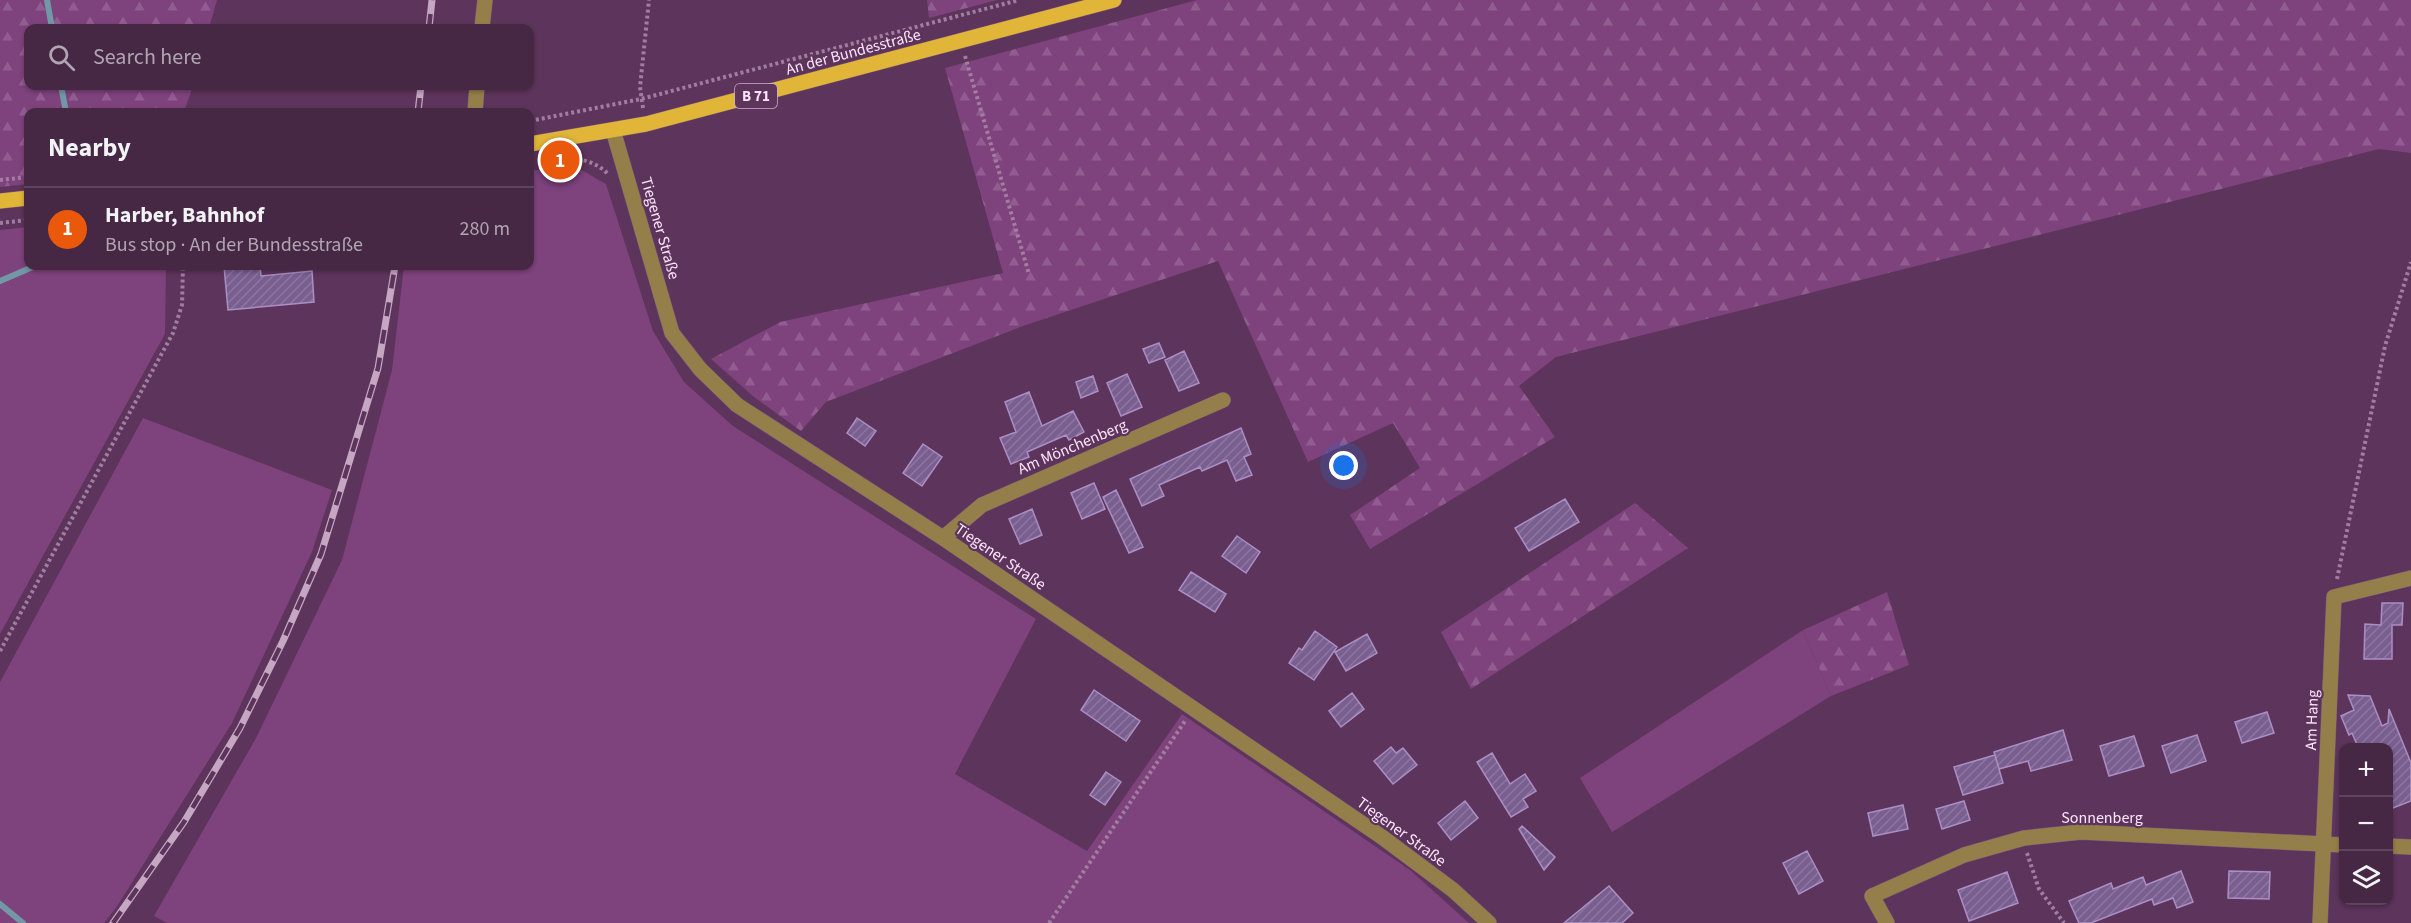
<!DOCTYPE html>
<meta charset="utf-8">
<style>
:root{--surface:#462744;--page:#4d2f4b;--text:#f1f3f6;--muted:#b0a5b2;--line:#5e445d;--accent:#ea580c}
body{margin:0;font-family:"Source Sans 3",sans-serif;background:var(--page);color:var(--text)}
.controls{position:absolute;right:18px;bottom:18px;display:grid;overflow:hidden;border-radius:12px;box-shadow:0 2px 4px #0004}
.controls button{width:54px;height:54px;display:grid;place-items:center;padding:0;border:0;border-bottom:2px solid var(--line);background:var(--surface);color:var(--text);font:30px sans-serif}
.you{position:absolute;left:1344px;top:466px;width:21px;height:21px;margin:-15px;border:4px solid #fff;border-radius:50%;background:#1a73e8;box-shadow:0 0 0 9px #1a73e833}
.badge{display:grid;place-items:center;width:39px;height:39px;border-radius:50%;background:var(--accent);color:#fff;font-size:20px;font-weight:700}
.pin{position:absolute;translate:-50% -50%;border:3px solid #fff;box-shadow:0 2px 6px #0006}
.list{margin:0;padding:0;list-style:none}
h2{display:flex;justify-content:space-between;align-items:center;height:78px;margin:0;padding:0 24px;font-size:26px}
h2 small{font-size:20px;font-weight:400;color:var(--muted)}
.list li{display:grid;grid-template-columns:39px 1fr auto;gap:18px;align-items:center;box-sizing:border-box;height:84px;padding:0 24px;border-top:2px solid var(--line)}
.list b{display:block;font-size:22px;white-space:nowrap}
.list p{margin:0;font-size:20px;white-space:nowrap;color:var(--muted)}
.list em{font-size:20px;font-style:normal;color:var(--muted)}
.icon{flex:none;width:33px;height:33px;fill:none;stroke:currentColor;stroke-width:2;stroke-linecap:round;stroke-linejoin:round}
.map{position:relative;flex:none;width:2411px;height:923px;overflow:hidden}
.search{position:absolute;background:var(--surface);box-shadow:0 2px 4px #0004;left:24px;top:24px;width:510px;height:66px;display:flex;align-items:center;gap:15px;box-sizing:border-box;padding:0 21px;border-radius:12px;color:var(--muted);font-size:22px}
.panel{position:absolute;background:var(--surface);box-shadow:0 2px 4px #0004;left:24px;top:108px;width:510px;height:162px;border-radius:12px}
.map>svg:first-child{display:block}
.grass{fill:#7e427c}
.forest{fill:url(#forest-firs)}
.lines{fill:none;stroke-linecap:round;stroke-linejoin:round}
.stream{stroke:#7298a6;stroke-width:6}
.building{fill:url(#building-hatch);stroke:#ab8fc4;stroke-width:1.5}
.minor-casing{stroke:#7a5478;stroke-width:16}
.major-casing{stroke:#7a5478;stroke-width:16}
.path{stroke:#a17e9f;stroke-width:4;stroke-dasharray:3 3;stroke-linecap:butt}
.minor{stroke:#947f4a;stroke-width:15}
.major{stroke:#e0b538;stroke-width:15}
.rail-casing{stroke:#c5a6c3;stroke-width:7}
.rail{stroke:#5d345b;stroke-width:4.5;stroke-dasharray:14;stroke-linecap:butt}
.labels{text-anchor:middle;stroke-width:4.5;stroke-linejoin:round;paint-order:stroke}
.shield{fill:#5d345b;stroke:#cdafcb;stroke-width:1.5}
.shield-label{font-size:15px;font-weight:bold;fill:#fde4fb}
.street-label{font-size:16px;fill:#fde4fb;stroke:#5d345b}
</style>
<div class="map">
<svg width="2411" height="923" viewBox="0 0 2411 923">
<defs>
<pattern id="forest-firs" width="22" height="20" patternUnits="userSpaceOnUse" patternTransform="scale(1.5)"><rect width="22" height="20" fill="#7e427c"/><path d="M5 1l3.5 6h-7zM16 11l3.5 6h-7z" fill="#915d90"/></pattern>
<pattern id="building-hatch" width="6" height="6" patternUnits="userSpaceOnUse" patternTransform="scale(1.5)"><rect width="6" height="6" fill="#795e90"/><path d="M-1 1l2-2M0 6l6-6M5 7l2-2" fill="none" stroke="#8d75a0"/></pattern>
</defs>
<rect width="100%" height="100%" fill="#5d345b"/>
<path class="grass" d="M 573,165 L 606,184 L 653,331 L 684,382 L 733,426 L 1036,619 L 955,774 L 1087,851 L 1182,714 L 1410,870 L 1469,923 L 167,923 L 154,916 L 256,738 L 342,560 L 392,370 L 404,266 L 530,266 L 530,171 Z
M 28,227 L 28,266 L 166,266 L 165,334 L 0,634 L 0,230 Z
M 143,418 L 332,490 L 312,552 L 232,723 L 116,908 L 104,923 L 0,923 L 0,682 Z
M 1803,630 L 1831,696 L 1612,832 L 1580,778 Z"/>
<path class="forest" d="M 0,0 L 217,0 L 209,28 L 28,28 L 28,86 L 193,86 L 184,112 L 28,112 L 28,184 L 0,187 Z
M 927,0 L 997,0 L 929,18 Z
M 1197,0 L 2411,0 L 2411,153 L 2379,149 L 1556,357 L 1519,386 L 1555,437 L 1370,549 L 1350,515 L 1420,468 L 1393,423 L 1308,462 L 1218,261 L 1023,326 L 826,402 L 801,431 L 754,397 L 711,359 L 780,322 L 1003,273 L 945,68 Z
M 1635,503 L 1688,548 L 1471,689 L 1441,632 Z
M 1887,592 L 1909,665 L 1831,696 L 1803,630 Z"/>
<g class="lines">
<path class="stream" d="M 47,0 L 52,28
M 61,86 L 66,112
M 0,281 L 35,266
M 0,904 L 23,923"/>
</g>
<path class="building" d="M 224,266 L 260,266 L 261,276 L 312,271 L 314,302 L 228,310 Z
M 1159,343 L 1165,357 L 1149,363 L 1143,349 Z
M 1184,351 L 1199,383 L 1179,391 L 1165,360 Z
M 1127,374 L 1142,407 L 1121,416 L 1107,383 Z
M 1093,376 L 1098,391 L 1081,398 L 1076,382 Z
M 1029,392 L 1042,426 L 1073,411 L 1084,432 L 1069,440 L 1066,435 L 1027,452 L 1029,457 L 1011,464 L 1000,438 L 1016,432 L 1005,402 Z
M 857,418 L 876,431 L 865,446 L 847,433 Z
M 1241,428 L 1251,454 L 1244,457 L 1252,475 L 1236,481 L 1227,460 L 1202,471 L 1200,467 L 1159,485 L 1164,496 L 1142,506 L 1130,479 Z
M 923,444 L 942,457 L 922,486 L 903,473 Z
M 1094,483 L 1105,509 L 1082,519 L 1071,493 Z
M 1116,490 L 1143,547 L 1129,553 L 1103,497 Z
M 1565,499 L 1579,522 L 1529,551 L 1515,528 Z
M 1032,509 L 1042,535 L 1020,544 L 1009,519 Z
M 1237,536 L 1260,552 L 1246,573 L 1222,556 Z
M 1191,572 L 1226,594 L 1215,612 L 1179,590 Z
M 2382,603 L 2403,603 L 2402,625 L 2392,625 L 2392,659 L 2364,659 L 2365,624 L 2381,625 Z
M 1315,631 L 1337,647 L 1314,680 L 1289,663 L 1299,648 L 1302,650 Z
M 1367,634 L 1377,653 L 1346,671 L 1335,652 Z
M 1094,690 L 1140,721 L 1126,741 L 1081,710 Z
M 1352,693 L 1364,709 L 1341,727 L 1329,711 Z
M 2348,695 L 2370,696 L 2382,726 L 2388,723 L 2389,709 L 2411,763 L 2411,801 L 2388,810 L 2388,747 L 2358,747 L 2352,733 L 2349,735 L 2341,716 L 2354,710 Z
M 2267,712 L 2274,733 L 2242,743 L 2235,722 Z
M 2063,730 L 2072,760 L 2031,771 L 2028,761 L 1999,769 L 1994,752 Z
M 2197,735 L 2206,761 L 2171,773 L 2162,746 Z
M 2134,736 L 2144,766 L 2109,776 L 2100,746 Z
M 1391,747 L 1396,753 L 1403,748 L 1417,765 L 1393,784 L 1374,761 Z
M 1492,753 L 1510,784 L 1525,774 L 1536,791 L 1523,799 L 1528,807 L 1511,817 L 1477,762 Z
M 1995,755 L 2003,783 L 1963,795 L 1954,767 Z
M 1106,772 L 1121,782 L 1105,805 L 1090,795 Z
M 1465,801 L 1478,818 L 1451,840 L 1438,823 Z
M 1964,801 L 1970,820 L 1942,829 L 1936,809 Z
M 1903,805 L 1908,829 L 1873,836 L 1868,813 Z
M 1522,826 L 1555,857 L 1544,870 L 1519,829 Z
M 1807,851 L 1823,881 L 1799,894 L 1783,863 Z
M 2181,871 L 2193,902 L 2177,908 L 2173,898 L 2154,905 L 2152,899 L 2091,923 L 2079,923 L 2069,901 L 2111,883 L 2113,889 L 2143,877 L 2146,885 Z
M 2229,871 L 2270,872 L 2269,899 L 2228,898 Z
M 2007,872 L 2018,903 L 1969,921 L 1958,890 Z
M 1609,886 L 1633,913 L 1622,923 L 1564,923 Z"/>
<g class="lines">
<defs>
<path id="minor" d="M 482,28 L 485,0
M 475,112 L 477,86
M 613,130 L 672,333 L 700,369 L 737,405 L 943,538 L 1382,837 L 1453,890 L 1489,923
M 943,538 L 982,505 L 1223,400
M 2388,846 L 2411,847
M 1887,923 L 1872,896 L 1964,855 L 2024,838 L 2081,832 L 2344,845
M 2320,923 L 2334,597 L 2411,578"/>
<path id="major" d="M 530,144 L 646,124 L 1114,0
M 0,201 L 28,198"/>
</defs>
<use href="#minor" class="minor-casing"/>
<use href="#major" class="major-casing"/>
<path class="path" d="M 965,56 L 1029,274
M 643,108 L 640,87 L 649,0
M 530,121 L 641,99 L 1019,0
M 548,161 C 570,157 591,157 608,174
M 0,180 L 28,177
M 0,223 L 28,220
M 2337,579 L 2385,346 L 2411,262
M 0,651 L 173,333 L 182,305 L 183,266
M 2027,853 L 2039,889 L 2064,923
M 1049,923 L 1185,721"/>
<use href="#minor" class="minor"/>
<use href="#major" class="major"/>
<defs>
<path id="rail" d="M 429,28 L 432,0
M 418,112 L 421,86
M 113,923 L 184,822 L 240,728 L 283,641 L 321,554 L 378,368 L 395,266"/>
</defs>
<use href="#rail" class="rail-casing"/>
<use href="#rail" class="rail"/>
</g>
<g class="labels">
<rect class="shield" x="735" y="84" width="42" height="24" rx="4.5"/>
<g class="shield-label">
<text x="756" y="101">B 71</text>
</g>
<g class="street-label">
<text transform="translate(853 51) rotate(-15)" y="6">An der Bundesstraße</text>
<text transform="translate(661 228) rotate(74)" y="6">Tiegener Straße</text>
<text transform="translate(1072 446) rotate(-23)" y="6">Am Mönchenberg</text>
<text transform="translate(1001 556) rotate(34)" y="6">Tiegener Straße</text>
<text transform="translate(2311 720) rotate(-88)" y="6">Am Hang</text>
<text x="2102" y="823">Sonnenberg</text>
<text transform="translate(1402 831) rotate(36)" y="6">Tiegener Straße</text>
</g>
</g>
</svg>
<div class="controls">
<button>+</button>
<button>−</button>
<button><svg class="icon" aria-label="layers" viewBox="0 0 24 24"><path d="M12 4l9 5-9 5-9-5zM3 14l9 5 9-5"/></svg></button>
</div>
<div class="you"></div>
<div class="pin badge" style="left:560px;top:160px">1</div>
<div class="search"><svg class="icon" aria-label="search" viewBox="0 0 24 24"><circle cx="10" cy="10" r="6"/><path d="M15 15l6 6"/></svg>Search here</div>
<section class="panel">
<h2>Nearby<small></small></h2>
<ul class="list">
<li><span class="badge">1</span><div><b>Harber, Bahnhof</b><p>Bus stop · An der Bundesstraße</p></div><em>280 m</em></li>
</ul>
</section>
</div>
